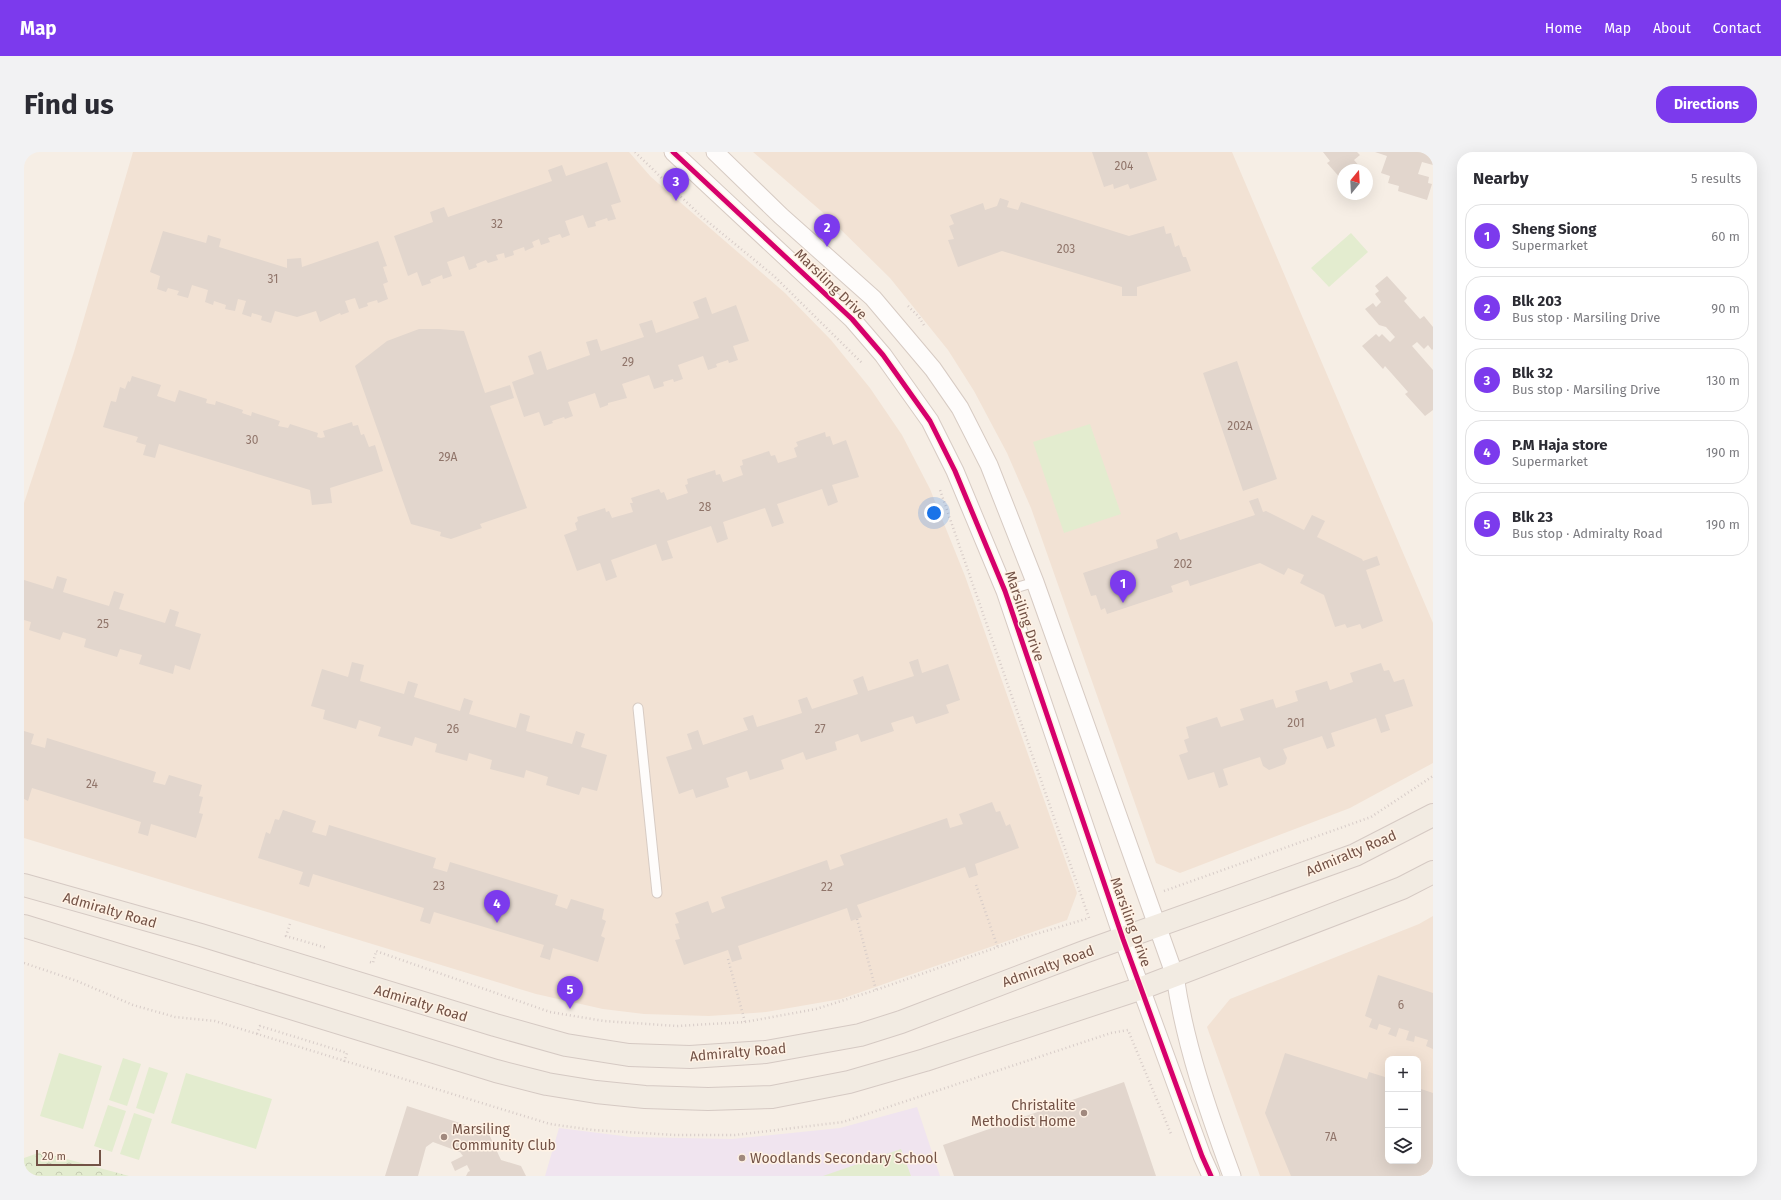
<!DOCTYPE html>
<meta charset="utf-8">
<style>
:root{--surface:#fff;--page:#f2f2f3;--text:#2b2b33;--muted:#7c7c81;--line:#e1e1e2;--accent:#7c3aed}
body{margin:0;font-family:"Fira Sans",sans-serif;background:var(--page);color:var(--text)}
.controls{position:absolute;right:12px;bottom:12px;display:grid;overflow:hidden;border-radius:8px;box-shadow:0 4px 16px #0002}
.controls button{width:36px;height:36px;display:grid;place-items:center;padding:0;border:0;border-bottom:1px solid var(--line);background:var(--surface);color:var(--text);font:20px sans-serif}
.compass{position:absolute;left:1313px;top:12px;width:36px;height:36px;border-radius:50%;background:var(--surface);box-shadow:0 4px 16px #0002;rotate:18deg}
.scale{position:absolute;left:12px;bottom:10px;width:65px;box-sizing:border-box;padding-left:4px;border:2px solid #735246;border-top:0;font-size:11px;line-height:14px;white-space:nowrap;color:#735246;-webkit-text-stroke:3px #fff2e5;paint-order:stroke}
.you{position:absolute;left:910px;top:361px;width:14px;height:14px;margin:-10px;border:3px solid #fff;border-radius:50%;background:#1a73e8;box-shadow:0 0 0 6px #1a73e833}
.badge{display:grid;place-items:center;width:26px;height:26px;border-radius:50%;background:var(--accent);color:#fff;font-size:13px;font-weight:700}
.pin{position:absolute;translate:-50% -33px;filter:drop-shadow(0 1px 2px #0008)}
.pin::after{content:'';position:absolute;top:21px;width:14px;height:12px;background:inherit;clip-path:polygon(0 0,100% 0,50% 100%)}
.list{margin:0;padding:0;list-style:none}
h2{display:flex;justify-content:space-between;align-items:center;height:52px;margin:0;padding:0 16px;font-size:17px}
h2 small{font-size:13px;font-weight:400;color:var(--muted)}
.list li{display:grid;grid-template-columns:26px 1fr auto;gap:12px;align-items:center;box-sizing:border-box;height:64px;margin:0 8px 8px;padding:0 8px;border:1px solid var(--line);border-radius:16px}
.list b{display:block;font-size:15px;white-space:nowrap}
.list p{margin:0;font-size:13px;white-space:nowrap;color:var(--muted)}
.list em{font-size:13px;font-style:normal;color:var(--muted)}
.icon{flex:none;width:22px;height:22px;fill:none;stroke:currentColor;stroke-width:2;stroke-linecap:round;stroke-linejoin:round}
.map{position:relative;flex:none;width:1409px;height:1024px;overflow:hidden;border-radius:16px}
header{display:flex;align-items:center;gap:24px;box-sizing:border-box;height:56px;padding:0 20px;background:var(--accent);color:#fff}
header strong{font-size:19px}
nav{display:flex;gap:22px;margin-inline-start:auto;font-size:14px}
.intro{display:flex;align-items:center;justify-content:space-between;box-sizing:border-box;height:96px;padding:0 24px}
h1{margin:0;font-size:28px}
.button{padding:10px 18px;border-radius:16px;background:var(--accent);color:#fff;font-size:14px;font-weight:700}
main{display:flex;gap:24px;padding:0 24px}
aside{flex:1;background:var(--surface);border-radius:16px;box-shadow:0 4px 16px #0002}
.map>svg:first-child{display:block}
.residential{fill:#f2e2d4;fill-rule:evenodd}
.education{fill:#f0e4ef}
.grass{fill:#e3eccf}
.forest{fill:url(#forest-crowns)}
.building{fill:#e2d6cd}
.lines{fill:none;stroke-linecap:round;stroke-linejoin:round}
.service-casing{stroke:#d7cbc3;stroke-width:11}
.minor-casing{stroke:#d7cbc3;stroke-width:19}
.primary-casing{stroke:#d5c9c3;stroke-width:24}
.path{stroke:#d7ccc8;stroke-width:2.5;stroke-dasharray:1 3;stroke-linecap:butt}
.service{stroke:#fefcfb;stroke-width:9}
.minor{stroke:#fefcfb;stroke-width:17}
.primary{stroke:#f2ebe2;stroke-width:22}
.cycleway-casing{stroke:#fff2e5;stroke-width:8}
.cycleway{stroke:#d6006c;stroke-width:5}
.poi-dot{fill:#a1897e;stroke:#fff2e5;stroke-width:1.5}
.labels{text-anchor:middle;stroke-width:3;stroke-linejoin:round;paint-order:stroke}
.number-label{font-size:12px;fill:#90756a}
.street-label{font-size:14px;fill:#735246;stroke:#fff2e5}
.poi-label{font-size:14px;fill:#735246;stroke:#fff2e5;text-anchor:start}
</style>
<header>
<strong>Map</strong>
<nav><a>Home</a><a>Map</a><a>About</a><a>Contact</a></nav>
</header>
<div class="intro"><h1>Find us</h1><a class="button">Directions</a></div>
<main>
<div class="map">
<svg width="1409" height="1024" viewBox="0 0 1409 1024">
<defs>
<pattern id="forest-crowns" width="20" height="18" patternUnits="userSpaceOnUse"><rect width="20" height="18" fill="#e3eccf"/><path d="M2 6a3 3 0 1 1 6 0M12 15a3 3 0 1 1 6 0" fill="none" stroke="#c6ccb3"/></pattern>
</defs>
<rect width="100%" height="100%" fill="#f6eee5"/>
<path class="residential" d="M 109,0 L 605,0 L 627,25 L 761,141 L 807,188 L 846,236 L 878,283 L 906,337 L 941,424 L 1053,741 L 1043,768 L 817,847 L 742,860 L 685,864 L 620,862 L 579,857 L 512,842 L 0,686 L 0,351 L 50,200 Z
M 729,0 L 1208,0 L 1409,471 L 1409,611 L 1326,656 L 1156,721 L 1132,711 L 1007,356 L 983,301 L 950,239 L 924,198 L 866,126 L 804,65 Z
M 1409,764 L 1409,1024 L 1236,1024 L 1183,875 L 1206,847 L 1395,772 ZM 1364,907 L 1394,907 L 1394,1009 L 1364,1009 Z"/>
<path class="education" d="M 893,955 L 916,1024 L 521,1024 L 535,976 L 607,985 L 708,987 L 816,976 Z"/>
<path class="grass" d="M 1327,81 L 1344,100 L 1305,135 L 1287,116 Z
M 1066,272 L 1097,362 L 1040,381 L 1009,290 Z
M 35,901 L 78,914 L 59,977 L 16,964 Z
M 99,906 L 117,912 L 103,954 L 85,948 Z
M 125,915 L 144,921 L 130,962 L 112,956 Z
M 162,921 L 248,947 L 232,997 L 147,971 Z
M 84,953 L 102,959 L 88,1000 L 70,994 Z
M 110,961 L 128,967 L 115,1008 L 96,1002 Z
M 877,997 L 887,1024 L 799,1024 Z"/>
<path class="forest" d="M 17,1000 L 105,1024 L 0,1024 L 0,1006 Z"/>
<path class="building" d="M 1068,0 L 1123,0 L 1133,28 L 1106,37 L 1104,32 L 1090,37 L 1089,32 L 1080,35 Z
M 1299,0 L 1333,0 L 1336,3 L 1330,8 L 1337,16 L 1334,18 L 1319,18 L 1319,29 L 1303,11 L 1306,9 Z
M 1351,0 L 1409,0 L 1409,13 L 1398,10 L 1394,22 L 1405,25 L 1404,31 L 1408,32 L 1403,48 L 1374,39 L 1375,34 L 1364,31 L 1366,24 L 1357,21 L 1363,4 Z
M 583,10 L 597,50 L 587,53 L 592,67 L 584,69 L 583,66 L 571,70 L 572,74 L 564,76 L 559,63 L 541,69 L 546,83 L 538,86 L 536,82 L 524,86 L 526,90 L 517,93 L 515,87 L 508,90 L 510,95 L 501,99 L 500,95 L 489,99 L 490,103 L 481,106 L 480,101 L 472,103 L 474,108 L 464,111 L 462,108 L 452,112 L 453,115 L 445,118 L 440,104 L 423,110 L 428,124 L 419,127 L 418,123 L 406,128 L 407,131 L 398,134 L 393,120 L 384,124 L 370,84 L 409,70 L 406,60 L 420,55 L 424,65 L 528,29 L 524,18 L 538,13 L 542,24 Z
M 976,46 L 985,49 L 983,55 L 994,58 L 997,50 L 1105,84 L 1140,74 L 1142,82 L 1147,81 L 1151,95 L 1155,93 L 1159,105 L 1162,105 L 1167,119 L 1113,135 L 1113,144 L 1098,144 L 1098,135 L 978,99 L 934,115 L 924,88 L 930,87 L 925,74 L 930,72 L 926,63 L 959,51 L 961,58 L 973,54 Z
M 139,79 L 182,91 L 184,83 L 197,87 L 195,95 L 263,116 L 263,107 L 277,106 L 278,115 L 354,89 L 363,114 L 359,115 L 364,130 L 359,132 L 364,147 L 354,151 L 353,148 L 343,151 L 344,154 L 335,157 L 331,146 L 321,149 L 325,160 L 317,163 L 316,161 L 296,170 L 292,159 L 273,165 L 251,159 L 247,171 L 237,168 L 238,164 L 228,161 L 227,165 L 218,162 L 222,149 L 214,147 L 211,159 L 201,157 L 202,153 L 190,149 L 189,153 L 181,150 L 184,138 L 168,133 L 164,146 L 153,143 L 155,139 L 144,136 L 142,140 L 133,137 L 136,124 L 126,120 Z
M 1363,124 L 1383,146 L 1380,149 L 1396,167 L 1400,164 L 1409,175 L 1409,197 L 1408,198 L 1404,193 L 1400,197 L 1393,190 L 1388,194 L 1409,218 L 1409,258 L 1401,264 L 1381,242 L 1384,240 L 1361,214 L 1359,217 L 1338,194 L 1352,182 L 1355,185 L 1358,182 L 1366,190 L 1371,185 L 1362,175 L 1355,173 L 1341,157 L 1349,151 L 1352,155 L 1357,150 L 1351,142 L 1355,139 L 1351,134 Z
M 682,145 L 688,162 L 712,153 L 725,189 L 709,194 L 714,208 L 705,211 L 704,208 L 692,212 L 693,215 L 684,218 L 679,204 L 654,213 L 659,227 L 650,230 L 649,227 L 639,230 L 640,234 L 630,237 L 625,223 L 598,232 L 603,246 L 584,251 L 584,253 L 576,256 L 571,241 L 544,250 L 549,264 L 541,267 L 540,265 L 528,269 L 529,271 L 520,274 L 515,260 L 500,265 L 488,230 L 510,222 L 504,204 L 517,199 L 523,218 L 566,203 L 562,190 L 573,187 L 577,199 L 620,185 L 615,172 L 628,168 L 632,181 L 675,166 L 669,150 Z
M 395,177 L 415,177 L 440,179 L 461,241 L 486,233 L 490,246 L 466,254 L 503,356 L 456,372 L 458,376 L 427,387 L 416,384 L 417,380 L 387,372 L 331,214 L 363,189 Z
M 1213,209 L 1253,327 L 1219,339 L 1179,221 Z
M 108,224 L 137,233 L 133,244 L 151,250 L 155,238 L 183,247 L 182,251 L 191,253 L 192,249 L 219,258 L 218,261 L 227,264 L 228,260 L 256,269 L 254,274 L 264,276 L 266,272 L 294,281 L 293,285 L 297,286 L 301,285 L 299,279 L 328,270 L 329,274 L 334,273 L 337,283 L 340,282 L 345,295 L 351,293 L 359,319 L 306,336 L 308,351 L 288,353 L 286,338 L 135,292 L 131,306 L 119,303 L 122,293 L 112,290 L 114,285 L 79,275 L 87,249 L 92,250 L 96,235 L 101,237 L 104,229 L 106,230 Z
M 801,280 L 802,285 L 806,284 L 809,293 L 822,288 L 835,325 L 808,333 L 814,350 L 804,354 L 798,337 L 753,352 L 760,371 L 748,375 L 741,356 L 699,370 L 704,387 L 693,391 L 687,374 L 643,389 L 649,406 L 638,409 L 632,392 L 587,408 L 593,425 L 582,429 L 576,411 L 553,419 L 540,383 L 553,378 L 551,371 L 554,369 L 553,365 L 581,356 L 582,360 L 585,359 L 588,366 L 609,360 L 606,351 L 609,351 L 607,346 L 635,337 L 637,341 L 640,340 L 643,348 L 664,341 L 661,333 L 664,332 L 663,327 L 691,318 L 692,323 L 696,322 L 699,330 L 719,323 L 716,314 L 719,313 L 718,308 L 745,299 L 747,304 L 751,303 L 754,311 L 773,305 L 770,296 L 774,294 L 772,290 Z
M 1234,346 L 1239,360 L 1242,359 L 1280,378 L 1288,363 L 1301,369 L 1293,385 L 1338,407 L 1339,409 L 1353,404 L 1356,413 L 1342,418 L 1359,469 L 1338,477 L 1336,472 L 1323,476 L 1321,472 L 1311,475 L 1300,443 L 1276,431 L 1280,423 L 1264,416 L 1260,423 L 1236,411 L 1166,434 L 1164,428 L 1147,434 L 1149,440 L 1083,462 L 1081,456 L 1077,458 L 1072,443 L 1067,444 L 1059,421 L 1134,396 L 1132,388 L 1153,380 L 1156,388 L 1231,363 L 1225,349 Z
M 33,424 L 43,427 L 39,440 L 85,454 L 90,439 L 100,442 L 95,457 L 141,471 L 146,457 L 155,460 L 151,474 L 177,482 L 166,518 L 151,513 L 149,522 L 115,512 L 118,503 L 96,497 L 93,505 L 60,495 L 62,487 L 39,480 L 36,488 L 5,478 L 7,470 L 0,468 L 0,428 L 29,437 Z
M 894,507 L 898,521 L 924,512 L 936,548 L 922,553 L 925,561 L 892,572 L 889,564 L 867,571 L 870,579 L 837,590 L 834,582 L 811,590 L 813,598 L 782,608 L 779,600 L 757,608 L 760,617 L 726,628 L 723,619 L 702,626 L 705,635 L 672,646 L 669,637 L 655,642 L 642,605 L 668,597 L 663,582 L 674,578 L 679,593 L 724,578 L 719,566 L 729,563 L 733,575 L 778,561 L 774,548 L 783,545 L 788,557 L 834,542 L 829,528 L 839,524 L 844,539 L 890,524 L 885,510 Z
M 328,510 L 340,513 L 336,529 L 380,542 L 384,529 L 394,532 L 390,545 L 436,559 L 440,546 L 449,549 L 445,562 L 492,576 L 496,561 L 506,564 L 502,579 L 548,592 L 552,579 L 561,582 L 557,595 L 583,603 L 573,639 L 558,635 L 555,643 L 522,633 L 524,625 L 502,618 L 500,626 L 466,617 L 468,608 L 445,601 L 443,609 L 411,600 L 413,592 L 391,585 L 388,594 L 354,584 L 357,575 L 335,568 L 332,577 L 299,567 L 301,558 L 287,554 L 298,517 L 324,525 Z
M 1357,511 L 1360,519 L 1365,518 L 1370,530 L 1380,527 L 1389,554 L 1361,563 L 1366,578 L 1357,581 L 1352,566 L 1307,581 L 1311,594 L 1303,597 L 1298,584 L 1259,597 L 1263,606 L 1261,612 L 1245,618 L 1239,614 L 1236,605 L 1199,617 L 1204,633 L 1195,636 L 1190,620 L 1164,628 L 1155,603 L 1164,600 L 1160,588 L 1165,586 L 1162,575 L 1193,565 L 1197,575 L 1220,568 L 1216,557 L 1249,547 L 1252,556 L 1274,549 L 1271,539 L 1303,529 L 1306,538 L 1329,530 L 1326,521 Z
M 0,579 L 10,582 L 7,592 L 21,596 L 23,586 L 132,620 L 129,630 L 141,633 L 145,623 L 178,633 L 175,644 L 179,645 L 175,661 L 179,662 L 172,686 L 127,672 L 124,684 L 114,681 L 117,670 L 8,636 L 4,649 L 0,647 Z
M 968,650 L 972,660 L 976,659 L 982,674 L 986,672 L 995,696 L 951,712 L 954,723 L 945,726 L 941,715 L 833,753 L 838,765 L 827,769 L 823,756 L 714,794 L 718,807 L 708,810 L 704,798 L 660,813 L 651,788 L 656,787 L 651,772 L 655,771 L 651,761 L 684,749 L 688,761 L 701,756 L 697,745 L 803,708 L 806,718 L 820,713 L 816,703 L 923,666 L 926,676 L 939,672 L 935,662 Z
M 259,658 L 292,669 L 288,680 L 302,684 L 305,673 L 412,706 L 409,716 L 423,720 L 426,710 L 534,743 L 531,753 L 543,757 L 547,747 L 580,757 L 578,767 L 582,769 L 577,784 L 581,786 L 574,810 L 529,796 L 526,808 L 516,805 L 520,793 L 410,760 L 406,772 L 396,769 L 400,756 L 289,722 L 285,735 L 275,732 L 279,720 L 234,706 L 242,680 L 246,682 L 251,667 L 255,668 Z
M 1354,823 L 1409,841 L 1409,897 L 1402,894 L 1404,888 L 1391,884 L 1390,890 L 1382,888 L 1385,879 L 1375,876 L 1372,885 L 1364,882 L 1367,876 L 1355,872 L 1353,878 L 1345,875 L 1348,867 L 1341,864 Z
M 1261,901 L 1343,927 L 1345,920 L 1364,926 L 1364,1009 L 1394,1009 L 1394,936 L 1409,941 L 1409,1024 L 1267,1024 L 1241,961 Z
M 1100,930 L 1132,1024 L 930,1024 L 919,993 Z
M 383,954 L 464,980 L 477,1008 L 497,1014 L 502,1024 L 442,1024 L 444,1020 L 446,1019 L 443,1013 L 431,1019 L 427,1010 L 439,1004 L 436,1000 L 409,990 L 402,995 L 394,1024 L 361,1024 Z"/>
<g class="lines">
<defs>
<path id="service" d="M 981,439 L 1011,430
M 614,556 L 633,741"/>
<path id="minor" d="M 649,0 L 828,167 L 859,203 L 906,269 L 931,319 L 981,439 L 1099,787 L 1178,1004 L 1187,1024
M 691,0 L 757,64 L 849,146 L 909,217 L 936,256 L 965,313 L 1011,430 L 1151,824 C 1161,893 1184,959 1208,1024"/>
<path id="primary" d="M 0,733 L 177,783 L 471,873 L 542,893 L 605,903 L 666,905 L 742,900 L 836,883 L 877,870 L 1060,800 L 1331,703 L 1409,663
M 0,774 L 472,919 L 523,932 L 572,940 L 621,945 L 684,947 L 748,945 L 825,930 L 901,908 L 1118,836 L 1378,736 L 1409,720"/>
</defs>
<use href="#service" class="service-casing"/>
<use href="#minor" class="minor-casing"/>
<use href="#primary" class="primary-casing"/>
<path class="path" d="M 611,0 L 678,65 L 750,124 L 839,212
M 884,154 L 895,165 L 901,175
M 952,733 L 974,796
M 1140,739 L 1347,665 L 1409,624
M 833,767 L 852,838
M 266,772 L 262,784 L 303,796
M 704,807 L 721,870
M 346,810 L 349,811 L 352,799 L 526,860 L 580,869 L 653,874 L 721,870 L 792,857 L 852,838 L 1002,785 L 1065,766 L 916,338
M 0,811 L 53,829 L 109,853 L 151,865 L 191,869 L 526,972 L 569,978 L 650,983 L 711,983 L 819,970 L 1087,881 L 1104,878 L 1147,982
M 233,882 L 236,874 L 323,901 L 320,910"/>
<use href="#service" class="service"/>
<use href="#minor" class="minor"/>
<use href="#primary" class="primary"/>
<defs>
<path id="cycleway" d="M 649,0 L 828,167 L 859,203 L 906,269 L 931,319 L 981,439 L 1099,787 L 1178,1004 L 1187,1024"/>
</defs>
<use href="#cycleway" class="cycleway-casing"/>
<use href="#cycleway" class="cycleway"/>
</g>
<g class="poi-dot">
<circle cx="1060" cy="961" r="4"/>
<circle cx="420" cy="985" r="4"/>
<circle cx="718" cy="1006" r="4"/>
</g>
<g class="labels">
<g class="number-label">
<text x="1100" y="18">204</text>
<text x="473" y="76">32</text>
<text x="1042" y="101">203</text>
<text x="249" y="131">31</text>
<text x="604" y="214">29</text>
<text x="1216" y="278">202A</text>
<text x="228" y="292">30</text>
<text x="424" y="309">29A</text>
<text x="681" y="359">28</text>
<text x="1159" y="416">202</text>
<text x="79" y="476">25</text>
<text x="1272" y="575">201</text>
<text x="429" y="581">26</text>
<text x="796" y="581">27</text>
<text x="68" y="636">24</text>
<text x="415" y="738">23</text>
<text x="803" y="739">22</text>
<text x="1377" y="857">6</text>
<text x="1307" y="989">7A</text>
</g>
<g class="street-label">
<text transform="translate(807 132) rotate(44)" y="5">Marsiling Drive</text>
<text transform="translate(1001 464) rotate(71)" y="5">Marsiling Drive</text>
<text transform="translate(1327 701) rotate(-23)" y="5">Admiralty Road</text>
<text transform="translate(86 758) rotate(16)" y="5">Admiralty Road</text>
<text transform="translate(1107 770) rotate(70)" y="5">Marsiling Drive</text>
<text transform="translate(1024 814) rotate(-20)" y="5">Admiralty Road</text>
<text transform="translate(397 851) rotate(17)" y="5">Admiralty Road</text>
<text transform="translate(714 900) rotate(-5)" y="5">Admiralty Road</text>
</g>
<g class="poi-label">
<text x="1052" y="958" text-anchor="end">Christalite<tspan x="1052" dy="16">Methodist Home</tspan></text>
<text x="428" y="982">Marsiling<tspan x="428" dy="16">Community Club</tspan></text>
<text x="726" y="1011">Woodlands Secondary School</text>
</g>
</g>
</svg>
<div class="controls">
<button>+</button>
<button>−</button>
<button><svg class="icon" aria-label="layers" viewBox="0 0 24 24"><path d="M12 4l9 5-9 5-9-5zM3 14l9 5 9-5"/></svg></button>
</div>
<svg class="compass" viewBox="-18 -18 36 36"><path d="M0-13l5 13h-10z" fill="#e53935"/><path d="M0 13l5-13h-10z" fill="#7c7c81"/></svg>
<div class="scale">20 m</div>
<div class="you"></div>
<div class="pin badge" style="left:1099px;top:451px">1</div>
<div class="pin badge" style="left:803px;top:95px">2</div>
<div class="pin badge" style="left:652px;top:49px">3</div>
<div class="pin badge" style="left:473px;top:771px">4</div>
<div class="pin badge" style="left:546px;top:857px">5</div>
</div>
<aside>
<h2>Nearby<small>5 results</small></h2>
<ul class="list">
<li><span class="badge">1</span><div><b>Sheng Siong</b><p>Supermarket</p></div><em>60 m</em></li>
<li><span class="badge">2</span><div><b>Blk 203</b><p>Bus stop · Marsiling Drive</p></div><em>90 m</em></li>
<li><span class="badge">3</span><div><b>Blk 32</b><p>Bus stop · Marsiling Drive</p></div><em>130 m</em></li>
<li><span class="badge">4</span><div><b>P.M Haja store</b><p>Supermarket</p></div><em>190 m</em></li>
<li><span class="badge">5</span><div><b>Blk 23</b><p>Bus stop · Admiralty Road</p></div><em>190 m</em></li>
</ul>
</aside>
</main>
